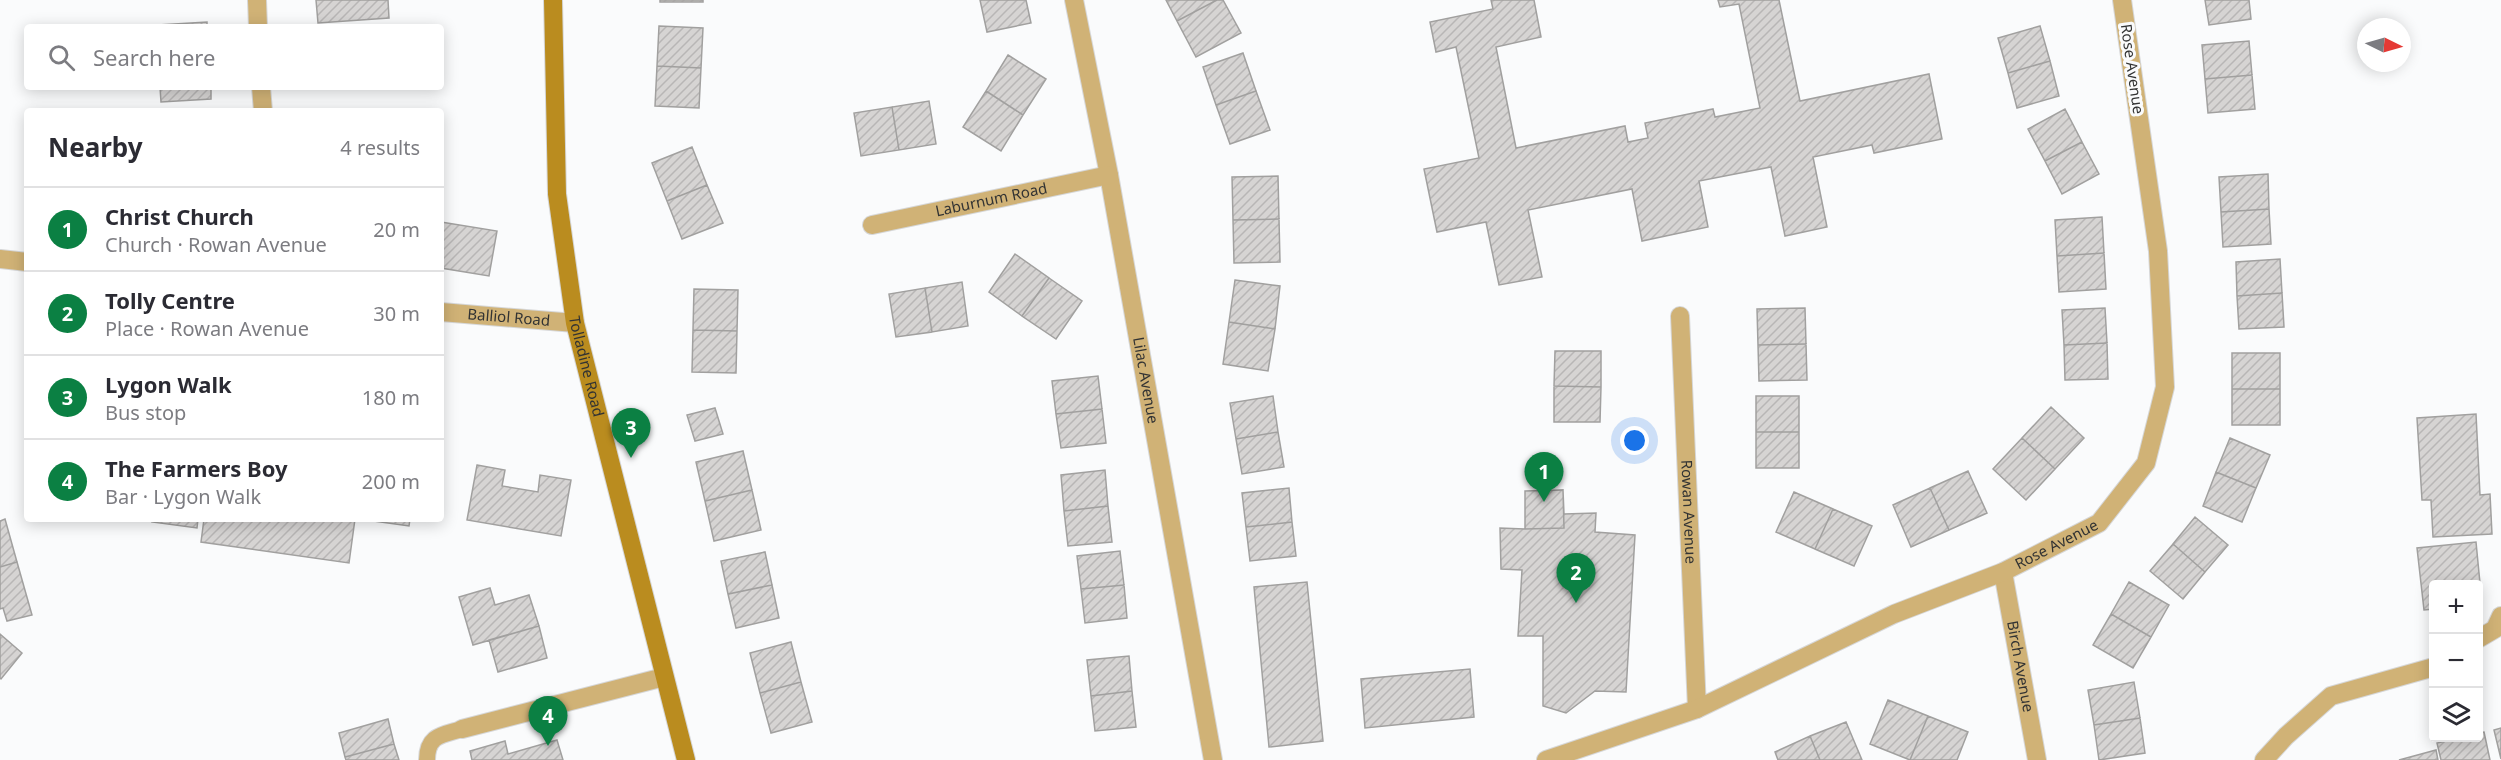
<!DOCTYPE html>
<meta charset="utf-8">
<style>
:root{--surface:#fff;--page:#f7f7f7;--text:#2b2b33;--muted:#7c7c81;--line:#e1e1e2;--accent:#0b8043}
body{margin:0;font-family:"Noto Sans",sans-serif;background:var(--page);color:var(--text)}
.controls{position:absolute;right:18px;bottom:18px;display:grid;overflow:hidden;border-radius:6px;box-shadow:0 3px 15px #0003}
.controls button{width:54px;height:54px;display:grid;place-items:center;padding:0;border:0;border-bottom:2px solid var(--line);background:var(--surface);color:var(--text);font:30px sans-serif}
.compass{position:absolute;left:2357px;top:18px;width:54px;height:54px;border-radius:50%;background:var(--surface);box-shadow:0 3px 15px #0003;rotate:95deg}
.you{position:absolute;left:1635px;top:441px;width:21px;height:21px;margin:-15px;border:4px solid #fff;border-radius:50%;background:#1a73e8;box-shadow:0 0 0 9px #1a73e833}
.badge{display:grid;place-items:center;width:39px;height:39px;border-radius:50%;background:var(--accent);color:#fff;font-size:20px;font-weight:700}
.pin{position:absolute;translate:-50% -50px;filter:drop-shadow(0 2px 3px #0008)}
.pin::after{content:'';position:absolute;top:32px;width:21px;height:18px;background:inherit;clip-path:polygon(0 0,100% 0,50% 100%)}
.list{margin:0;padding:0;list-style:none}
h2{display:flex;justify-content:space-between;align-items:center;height:78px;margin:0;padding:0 24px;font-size:26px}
h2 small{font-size:20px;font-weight:400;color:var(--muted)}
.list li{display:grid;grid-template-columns:39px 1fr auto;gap:18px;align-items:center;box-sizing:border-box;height:84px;padding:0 24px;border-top:2px solid var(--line)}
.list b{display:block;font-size:22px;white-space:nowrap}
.list p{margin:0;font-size:20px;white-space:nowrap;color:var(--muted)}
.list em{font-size:20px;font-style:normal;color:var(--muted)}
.icon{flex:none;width:33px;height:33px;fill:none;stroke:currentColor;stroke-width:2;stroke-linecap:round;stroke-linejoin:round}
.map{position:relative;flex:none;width:2501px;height:760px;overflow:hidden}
.search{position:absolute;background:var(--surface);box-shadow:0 3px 15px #0003;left:24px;top:24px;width:420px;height:66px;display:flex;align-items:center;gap:15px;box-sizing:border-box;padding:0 21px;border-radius:6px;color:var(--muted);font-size:22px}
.panel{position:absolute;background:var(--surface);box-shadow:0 3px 15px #0003;left:24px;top:108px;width:420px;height:414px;border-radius:6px}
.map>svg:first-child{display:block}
.building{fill:url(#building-hatch);stroke:#a1a09f;stroke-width:1.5}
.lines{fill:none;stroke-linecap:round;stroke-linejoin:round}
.lane-casing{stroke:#d6d7d8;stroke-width:18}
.street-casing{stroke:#d6d7d8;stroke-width:20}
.secondary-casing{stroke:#d6d7d8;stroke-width:20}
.lane{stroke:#d0b276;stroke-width:16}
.street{stroke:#d0b276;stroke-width:18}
.secondary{stroke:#ba8c1f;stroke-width:18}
.labels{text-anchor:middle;stroke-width:6;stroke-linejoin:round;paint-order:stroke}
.street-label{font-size:15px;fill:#323333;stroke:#fafbfc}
</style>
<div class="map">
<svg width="2501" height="760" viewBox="0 0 2501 760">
<defs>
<pattern id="building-hatch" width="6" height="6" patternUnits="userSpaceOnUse" patternTransform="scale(1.5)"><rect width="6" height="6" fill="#d6d4d3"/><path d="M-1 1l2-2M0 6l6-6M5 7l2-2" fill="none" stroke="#b8b6b6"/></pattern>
</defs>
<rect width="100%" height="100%" fill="#fafbfc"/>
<path class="building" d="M 316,0 L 388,0 L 389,18 L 318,23 Z
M 660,0 L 703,0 L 703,2 L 660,2 Z
M 980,0 L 1026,0 L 1031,23 L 987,32 Z
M 1166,0 L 1217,0 L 1177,21 Z
M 1217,0 L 1223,0 L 1241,33 L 1196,57 L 1177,21 Z
M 1491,0 L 1534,0 L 1541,37 L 1496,47 L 1516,148 L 1625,126 L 1628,142 L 1648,138 L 1645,123 L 1713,109 L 1715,117 L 1760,108 L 1739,4 L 1720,7 L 1718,0 L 1779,0 L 1800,101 L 1929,74 L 1942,139 L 1874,153 L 1872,145 L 1813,157 L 1827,227 L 1785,236 L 1771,167 L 1699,181 L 1708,227 L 1642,241 L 1632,189 L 1528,210 L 1542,277 L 1499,285 L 1486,222 L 1437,232 L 1424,169 L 1479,158 L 1456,47 L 1436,52 L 1430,22 L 1493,9 Z
M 2205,0 L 2249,0 L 2251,19 L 2209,25 Z
M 207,22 L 207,27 L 158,27 L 158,25 Z
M 659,26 L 703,28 L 701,68 L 657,66 Z
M 2040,26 L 2050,61 L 2008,73 L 1998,38 Z
M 2249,41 L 2252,75 L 2205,79 L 2202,45 Z
M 1243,53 L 1256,91 L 1216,105 L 1203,67 Z
M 1008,55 L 1046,79 L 1023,115 L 986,91 Z
M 2050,61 L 2059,96 L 2017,108 L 2008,73 Z
M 657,66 L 701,68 L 699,108 L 655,106 Z
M 2252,75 L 2255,109 L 2208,113 L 2205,79 Z
M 160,87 L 211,87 L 211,99 L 161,102 Z
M 986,91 L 1023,115 L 1001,151 L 963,127 Z
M 1256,91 L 1270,130 L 1230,144 L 1216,105 Z
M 929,101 L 936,144 L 899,150 L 892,107 Z
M 892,107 L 899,150 L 861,156 L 854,113 Z
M 2065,109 L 2082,142 L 2045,161 L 2028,129 Z
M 2082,142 L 2099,174 L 2062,194 L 2045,161 Z
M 692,147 L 707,185 L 667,201 L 652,163 Z
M 2268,174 L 2269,209 L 2221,212 L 2219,177 Z
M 1278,176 L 1279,219 L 1233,220 L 1232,177 Z
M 707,185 L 723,223 L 682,239 L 667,201 Z
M 2269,209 L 2271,244 L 2223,247 L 2221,212 Z
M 2102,217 L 2104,253 L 2057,256 L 2055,220 Z
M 1279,219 L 1280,262 L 1234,263 L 1233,220 Z
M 441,222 L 497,231 L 489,276 L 441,268 Z
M 2104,253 L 2106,289 L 2059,292 L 2057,256 Z
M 1015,254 L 1049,278 L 1022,316 L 989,292 Z
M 2280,259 L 2282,293 L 2237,296 L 2236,262 Z
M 1049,278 L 1082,301 L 1056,339 L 1022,316 Z
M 1235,280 L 1280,286 L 1275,329 L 1229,322 Z
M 962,282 L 968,326 L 932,332 L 925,288 Z
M 925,288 L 932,332 L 896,337 L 889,294 Z
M 694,289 L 738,290 L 737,331 L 693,330 Z
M 2282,293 L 2284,327 L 2239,329 L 2237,296 Z
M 1805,308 L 1806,344 L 1758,345 L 1757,309 Z
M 2105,308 L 2107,343 L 2064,345 L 2062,310 Z
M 1229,322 L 1275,329 L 1268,371 L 1223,364 Z
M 693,330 L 737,331 L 736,373 L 692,372 Z
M 2107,343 L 2108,379 L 2065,380 L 2064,345 Z
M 1806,344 L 1807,380 L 1759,381 L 1758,345 Z
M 1555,351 L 1601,351 L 1601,387 L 1554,386 Z
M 2232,353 L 2280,353 L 2280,389 L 2232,389 Z
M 1098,376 L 1102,409 L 1056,414 L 1052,381 Z
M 1554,386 L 1601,387 L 1600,422 L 1554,422 Z
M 2232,389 L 2280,389 L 2280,425 L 2232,425 Z
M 1273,396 L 1278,432 L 1236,439 L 1230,403 Z
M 1756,396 L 1799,396 L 1799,432 L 1756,432 Z
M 2051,407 L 2084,438 L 2055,469 L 2022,438 Z
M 715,408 L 723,434 L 695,441 L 687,415 Z
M 1102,409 L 1106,443 L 1061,448 L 1056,414 Z
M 2476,414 L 2480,495 L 2490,494 L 2492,534 L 2433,537 L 2431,500 L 2422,500 L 2417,418 Z
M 1278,432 L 1284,467 L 1242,474 L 1236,439 Z
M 1756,432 L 1799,432 L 1799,468 L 1756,468 Z
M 2022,438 L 2055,469 L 2026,500 L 1993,469 Z
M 2230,438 L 2270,455 L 2256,488 L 2216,472 Z
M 743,451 L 752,490 L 705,501 L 696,462 Z
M 477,465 L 505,470 L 502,486 L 538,492 L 540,475 L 571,480 L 561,536 L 467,520 Z
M 1105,470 L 1108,506 L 1064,511 L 1061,475 Z
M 1968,471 L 1987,513 L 1949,530 L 1930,488 Z
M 2216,472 L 2256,488 L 2242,522 L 2203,506 Z
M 1289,488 L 1292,522 L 1246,527 L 1242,493 Z
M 1930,488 L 1949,530 L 1911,547 L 1893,505 Z
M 752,490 L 761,530 L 714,541 L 705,501 Z
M 1563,490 L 1564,528 L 1525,529 L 1525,491 Z
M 1563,490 L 1564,514 L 1596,513 L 1595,532 L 1635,535 L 1626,692 L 1595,691 L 1566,713 L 1543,706 L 1543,636 L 1518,636 L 1522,570 L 1501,569 L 1500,528 L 1525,529 L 1525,491 Z
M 1794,492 L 1833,509 L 1815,549 L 1776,532 Z
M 1108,506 L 1112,542 L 1068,546 L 1064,511 Z
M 1833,509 L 1872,526 L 1854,566 L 1815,549 Z
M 2195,517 L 2228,545 L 2205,572 L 2173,544 Z
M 5,519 L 17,562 L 0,567 L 0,521 Z
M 153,519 L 198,519 L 197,528 L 152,522 Z
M 204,519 L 355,519 L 349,563 L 201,542 Z
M 359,519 L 410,519 L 409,526 Z
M 1292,522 L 1296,556 L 1250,561 L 1246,527 Z
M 2476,542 L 2482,604 L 2478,605 L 2478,584 L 2434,584 L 2434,609 L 2424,610 L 2417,548 Z
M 2173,544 L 2205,572 L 2183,599 L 2150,571 Z
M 1120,551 L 1124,585 L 1081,589 L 1077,556 Z
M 765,552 L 772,585 L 728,594 L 721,561 Z
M 17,562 L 32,615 L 7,621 L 3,608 L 0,609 L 0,567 Z
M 1307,582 L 1323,741 L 1269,747 L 1254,587 Z
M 2129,582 L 2169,605 L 2151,637 L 2111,614 Z
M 772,585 L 779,618 L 736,628 L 728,594 Z
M 1124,585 L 1127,618 L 1085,623 L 1081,589 Z
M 490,588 L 495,605 L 529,595 L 539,626 L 473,645 L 459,597 Z
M 2111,614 L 2151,637 L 2133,668 L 2093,645 Z
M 539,626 L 547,658 L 498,672 L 489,640 Z
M 0,634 L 22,653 L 1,679 L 0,678 Z
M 791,642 L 801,682 L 760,693 L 750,653 Z
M 1129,656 L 1132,691 L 1091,696 L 1087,660 Z
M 1470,669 L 1474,717 L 1365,728 L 1361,679 Z
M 801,682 L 812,722 L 771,733 L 760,693 Z
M 2134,682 L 2140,718 L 2094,725 L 2088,690 Z
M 1132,691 L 1136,727 L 1095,731 L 1091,696 Z
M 1888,700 L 1928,716 L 1910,760 L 1870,744 Z
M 1928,716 L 1968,732 L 1957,760 L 1910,760 Z
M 2140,718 L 2145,753 L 2099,760 L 2094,725 Z
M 388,719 L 394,744 L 345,757 L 339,733 Z
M 1846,722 L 1862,760 L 1820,760 L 1810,736 Z
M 2501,728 L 2501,759 L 2494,730 Z
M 2484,732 L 2490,760 L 2441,760 L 2437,743 L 2460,738 L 2478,738 L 2478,733 Z
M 1810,736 L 1820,760 L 1778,760 L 1775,752 Z
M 557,740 L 563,760 L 472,760 L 470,751 L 505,741 L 508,754 Z
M 394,744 L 399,760 L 346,760 L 345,757 Z
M 2436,750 L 2438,760 L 2399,760 Z"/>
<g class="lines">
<defs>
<path id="lane" d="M 427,760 C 427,735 442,735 462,729"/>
<g id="street">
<path d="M 257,0 L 258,27"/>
<path id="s1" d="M 1074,0 L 1109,175 L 1213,760"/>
<path d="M 261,87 L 263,111"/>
<path id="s2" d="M 872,225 L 1109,175"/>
<path d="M 0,259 L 27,262"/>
<path id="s3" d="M 441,312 L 575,323"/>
<path id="s4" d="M 1680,316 L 1697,709"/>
<path id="s5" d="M 2003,572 L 2037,760"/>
<path d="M 2478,639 L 2495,629 L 2501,616"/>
<path d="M 462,729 L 664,677"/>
<path id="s6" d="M 1546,760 L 1697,709 L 1894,614 L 2003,572 L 2099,523 L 2146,463 L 2165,387 L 2158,251 L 2122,0"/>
<path d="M 2264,760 L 2286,736 L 2331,696 L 2434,667"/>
</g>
<g id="secondary">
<path id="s7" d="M 553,0 L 557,194 L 575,323 L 686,760"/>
</g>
</defs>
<use href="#lane" class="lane-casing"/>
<use href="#street" class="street-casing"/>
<use href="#secondary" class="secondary-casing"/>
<use href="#lane" class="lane"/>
<use href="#street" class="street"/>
<use href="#secondary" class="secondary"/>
</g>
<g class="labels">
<g class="street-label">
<text transform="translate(2132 69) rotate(82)" y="5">Rose Avenue</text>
<text dy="5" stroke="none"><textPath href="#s2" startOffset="122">Laburnum Road</textPath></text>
<text dy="5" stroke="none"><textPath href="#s3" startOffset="68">Balliol Road</textPath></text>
<text dy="5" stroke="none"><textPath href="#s7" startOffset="369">Tolladine Road</textPath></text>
<text dy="5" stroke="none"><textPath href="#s1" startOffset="387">Lilac Avenue</textPath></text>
<text dy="5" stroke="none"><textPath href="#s4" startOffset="196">Rowan Avenue</textPath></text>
<text dy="5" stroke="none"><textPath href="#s6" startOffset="555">Rose Avenue</textPath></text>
<text dy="5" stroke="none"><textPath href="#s5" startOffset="96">Birch Avenue</textPath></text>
</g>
</g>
</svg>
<div class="controls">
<button>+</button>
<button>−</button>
<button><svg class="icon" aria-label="layers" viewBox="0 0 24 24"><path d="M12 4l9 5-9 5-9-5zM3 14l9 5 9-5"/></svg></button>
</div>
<svg class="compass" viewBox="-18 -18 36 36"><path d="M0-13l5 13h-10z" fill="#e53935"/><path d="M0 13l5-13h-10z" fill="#7c7c81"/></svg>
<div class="you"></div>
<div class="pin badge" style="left:1544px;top:502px">1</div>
<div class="pin badge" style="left:1576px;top:603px">2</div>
<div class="pin badge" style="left:631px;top:458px">3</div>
<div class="pin badge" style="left:548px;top:746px">4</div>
<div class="search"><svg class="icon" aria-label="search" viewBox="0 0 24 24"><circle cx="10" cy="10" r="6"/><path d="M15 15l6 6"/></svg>Search here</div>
<section class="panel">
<h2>Nearby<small>4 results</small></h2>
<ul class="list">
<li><span class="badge">1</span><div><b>Christ Church</b><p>Church · Rowan Avenue</p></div><em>20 m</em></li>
<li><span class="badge">2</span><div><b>Tolly Centre</b><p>Place · Rowan Avenue</p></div><em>30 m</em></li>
<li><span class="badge">3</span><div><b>Lygon Walk</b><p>Bus stop</p></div><em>180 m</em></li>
<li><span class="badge">4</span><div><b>The Farmers Boy</b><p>Bar · Lygon Walk</p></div><em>200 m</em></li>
</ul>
</section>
</div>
